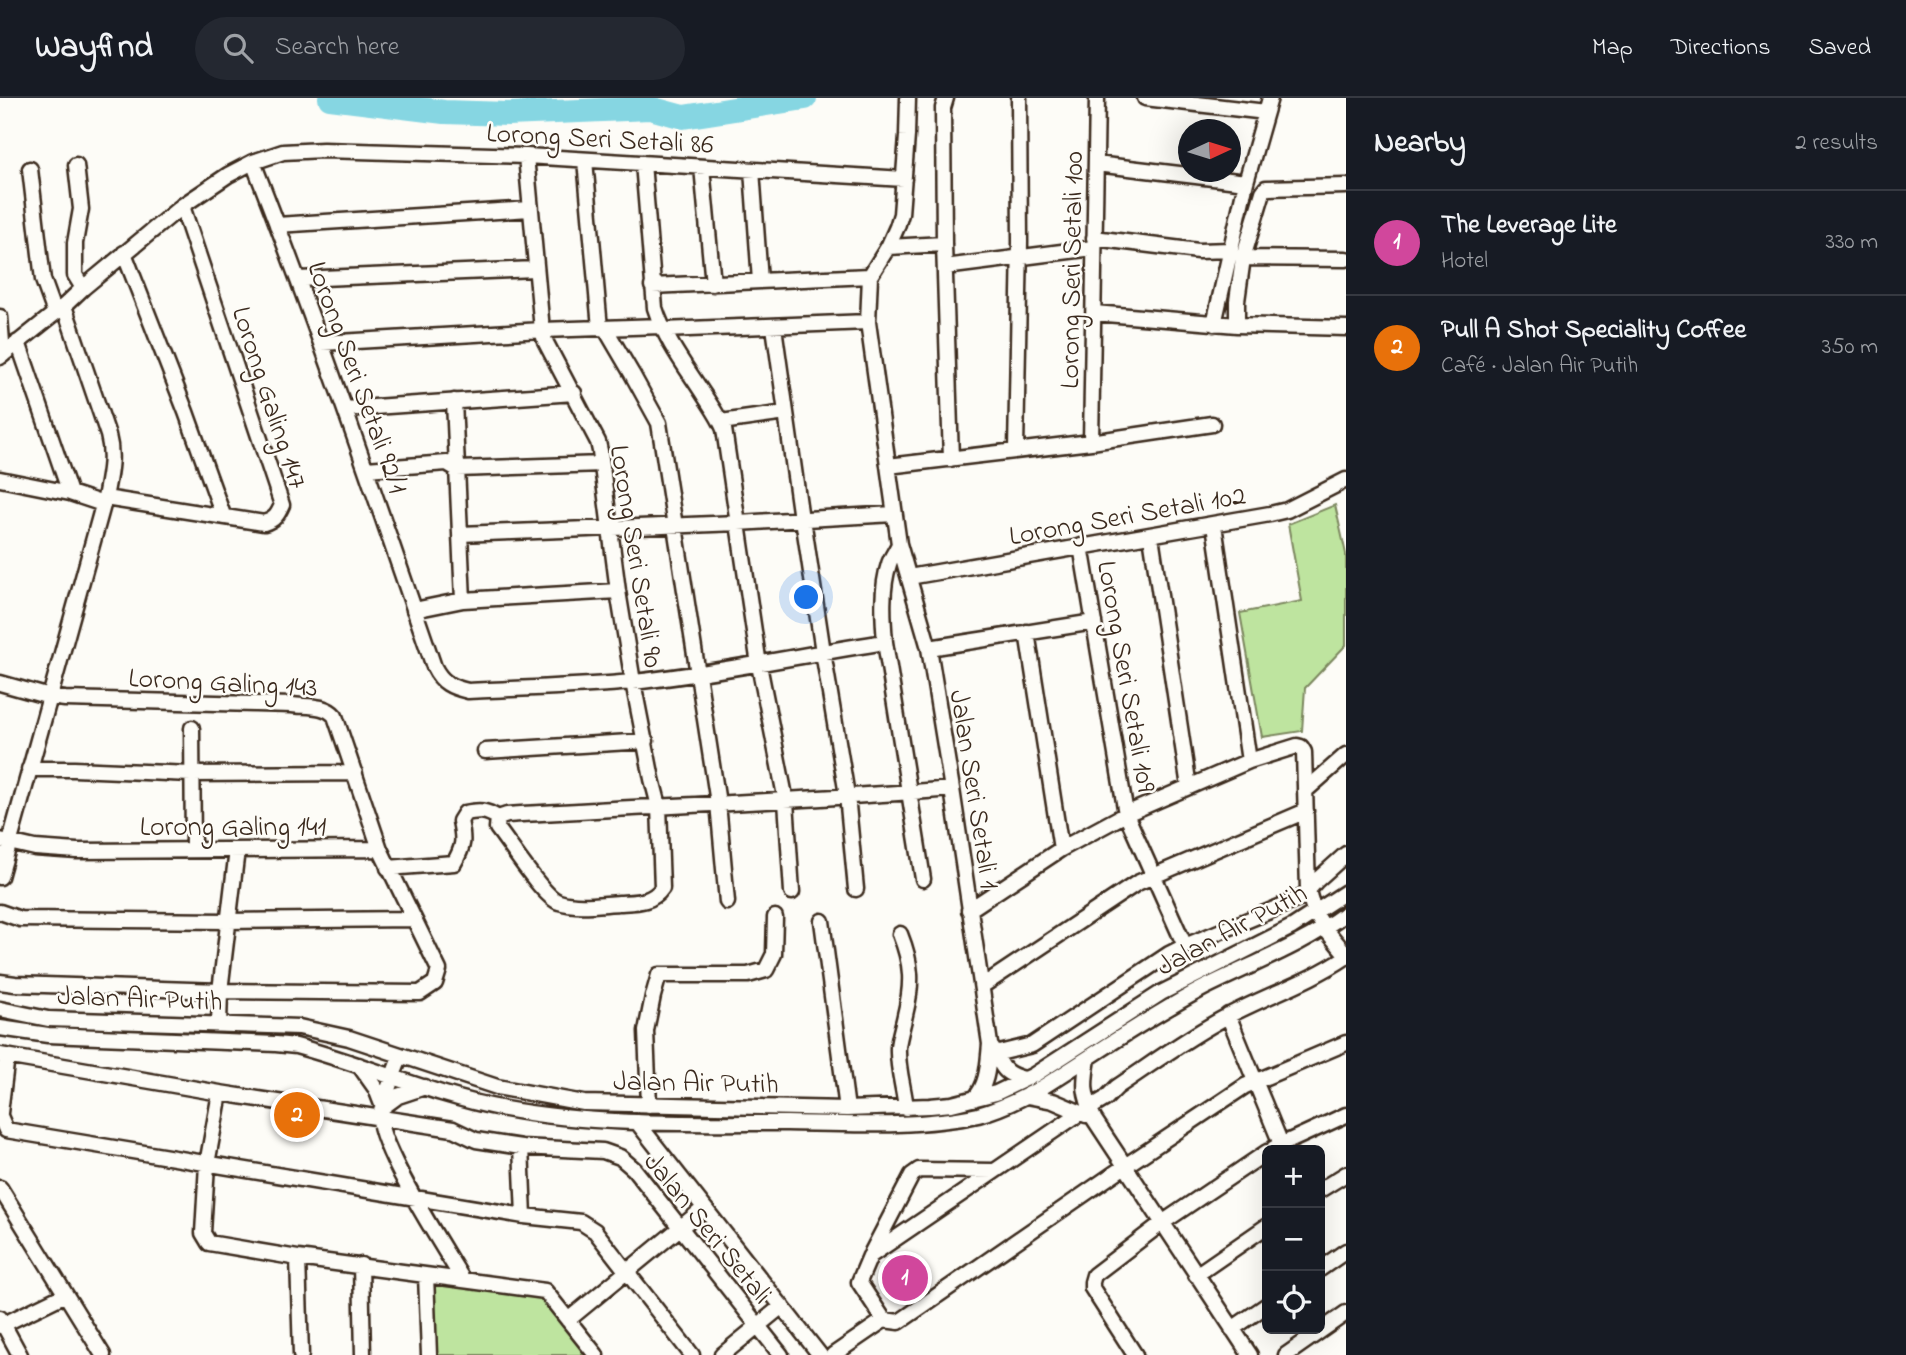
<!DOCTYPE html>
<meta charset="utf-8">
<style>
:root{--surface:#171b24;--page:#242831;--text:#f1f3f6;--muted:#9ea1a6;--line:#363941;--accent:#1f6fb2}
body{margin:0;font-family:"Indie Flower",sans-serif;background:var(--page);color:var(--text)}
.controls{position:absolute;right:21px;bottom:21px;display:grid;overflow:hidden;border-radius:10px;box-shadow:0 7px 28px #0002}
.controls button{width:63px;height:63px;display:grid;place-items:center;padding:0;border:0;border-bottom:2px solid var(--line);background:var(--surface);color:var(--text);font:35px sans-serif}
.compass{position:absolute;left:1178px;top:21px;width:63px;height:63px;border-radius:50%;background:var(--surface);box-shadow:0 7px 28px #0002;rotate:86deg}
.you{position:absolute;left:807px;top:500px;width:24px;height:24px;margin:-18px;border:5px solid #fff;border-radius:50%;background:#1a73e8;box-shadow:0 0 0 10px #1a73e833}
.badge{display:grid;place-items:center;width:46px;height:46px;border-radius:50%;background:var(--accent);color:#fff;font-size:23px;font-weight:700}
.pin{position:absolute;translate:-50% -50%;border:4px solid #fff;box-shadow:0 2px 7px #0006}
.list{margin:0;padding:0;list-style:none}
h2{display:flex;justify-content:space-between;align-items:center;height:91px;margin:0;padding:0 28px;font-size:30px}
h2 small{font-size:23px;font-weight:400;color:var(--muted)}
.list li{display:grid;grid-template-columns:46px 1fr auto;gap:21px;align-items:center;box-sizing:border-box;height:105px;padding:0 28px;border-top:2px solid var(--line)}
.list b{display:block;font-size:26px;white-space:nowrap}
.list p{margin:0;font-size:23px;white-space:nowrap;color:var(--muted)}
.list em{font-size:23px;font-style:normal;color:var(--muted)}
.icon{flex:none;width:38px;height:38px;fill:none;stroke:currentColor;stroke-width:2;stroke-linecap:round;stroke-linejoin:round}
.map{position:relative;flex:none;width:1346px;height:1257px;overflow:hidden}
header{display:flex;align-items:center;gap:42px;box-sizing:border-box;height:98px;padding:0 35px;background:var(--surface);border-bottom:2px solid var(--line)}
header strong{font-size:33px}
nav{display:flex;gap:38px;margin-inline-start:auto;font-size:24px}
.search{width:490px;height:63px;background:var(--page);display:flex;align-items:center;gap:18px;box-sizing:border-box;padding:0 24px;border-radius:38px;color:var(--muted);font-size:26px}
main{display:flex}
aside{flex:1;background:var(--surface)}
.map>svg:first-child{display:block}
.green{fill:#bee49f;stroke:#7c875e;stroke-width:2}
.lines{fill:none;stroke-linecap:round;stroke-linejoin:round}
.river{stroke:#86d6e2;stroke-width:24}
.minor-casing{stroke:#3b2a1e;stroke-width:19}
.minor{stroke:#fdfcf7;stroke-width:14}
.labels{text-anchor:middle;stroke-width:5;stroke-linejoin:round;paint-order:stroke}
.street-label{font-size:28px;fill:#3b2a1e;stroke:#fdfcf7}
</style>
<header>
<strong>Wayfind</strong>
<div class="search"><svg class="icon" aria-label="search" viewBox="0 0 24 24"><circle cx="10" cy="10" r="6"/><path d="M15 15l6 6"/></svg>Search here</div>
<nav><a>Map</a><a>Directions</a><a>Saved</a></nav>
</header>
<main>
<div class="map">
<svg width="1346" height="1257" viewBox="0 0 1346 1257">
<rect width="100%" height="100%" fill="#fdfcf7"/>
<filter id="ink" filterUnits="userSpaceOnUse"><feTurbulence type="fractalNoise" baseFrequency=".0143" numOctaves="2"/><feDisplacementMap in="SourceGraphic" scale="14" xChannelSelector="R" yChannelSelector="G"/><feConvolveMatrix kernelMatrix="1 2 1 2 8 2 1 2 1" color-interpolation-filters="sRGB"/></filter>
<g filter="url(#ink)">
<path class="green" d="M 1335,407 L 1346,456 L 1346,547 L 1305,590 L 1302,633 L 1262,639 L 1240,515 L 1302,503 L 1288,426 Z
M 432,1185 L 541,1199 L 588,1257 L 436,1257 Z"/>
<g class="lines">
<path class="river" d="M 330,0 L 444,14 L 508,16 L 650,10 L 683,19 L 805,0"/>
<defs>
<path id="minor" d="M 908,0 L 907,38 L 901,116 L 897,129 L 888,149 L 870,178 L 868,224 L 899,446 L 929,550 L 952,691 L 990,946 C 988,966 988,987 974,1001
M 946,0 L 943,10 L 944,146 L 951,361
M 1145,0 L 1266,14
M 585,62 L 600,230
M 253,64 C 318,230 376,400 434,569 C 442,585 451,589 468,593 C 523,590 578,589 633,584 C 718,575 801,557 885,544
M 643,65 L 655,210 C 665,242 686,269 704,297 C 711,308 719,319 724,331 L 759,567 L 786,703 L 792,794
M 1096,66 L 1246,84
M 76,67 L 81,111 L 75,145 L 75,177 L 83,190
M 702,69 L 713,186
M 30,71 L 43,182 L 55,215
M 752,72 L 760,183
M 277,127 L 530,111
M 1094,140 L 1198,153 L 1231,152
M 888,149 L 944,146
M 124,155 L 186,314 L 223,417
M 1243,160 L 1346,161
M 945,169 L 1093,150
M 298,181 L 535,171
M 652,188 L 870,178
M 1094,215 L 1237,227 L 1346,230
M 0,219 L 3,257
M 1214,226 L 1246,84 L 1270,0
M 1237,227 L 1237,203 L 1243,160 L 1263,94 L 1266,90 L 1346,88
M 774,229 L 801,421
M 605,230 L 632,276 L 659,325 L 718,705 L 727,804
M 663,232 L 868,224
M 18,244 L 70,395
M 322,245 L 542,232 L 661,228
M 0,259 L 64,208 L 83,190 L 182,108 L 228,77 L 253,64 L 283,54 L 323,52 L 526,58 L 904,81
M 454,303 L 463,502
M 345,311 L 574,295
M 721,324 L 786,315
M 1091,344 L 1097,0
M 1016,352 L 1020,144 L 1019,0
M 888,368 L 1091,344 L 1212,326
M 366,371 L 447,365 L 457,371
M 457,371 L 602,366
M 0,381 L 70,395 L 103,406
M 105,400 L 264,425 C 275,422 278,416 282,407 L 182,108
M 803,421 L 823,554 L 847,697 L 856,791
M 1214,427 L 1249,663
M 460,436 L 738,425 L 894,416
M 1151,438 L 1189,689
M 899,446 C 896,453 891,459 889,466 C 881,490 883,520 885,544 L 923,781
M 1081,448 L 1126,716 L 1185,848
M 909,479 L 1270,416 L 1287,412 L 1346,382
M 414,512 L 463,502 L 618,493
M 1027,534 L 1061,751
M 929,550 L 1094,524
M 0,585 L 50,599 L 65,601 L 292,607 C 306,609 325,606 335,618 L 380,751 L 439,872 L 435,885 L 420,895 L 220,893 L 15,886 L 0,884
M 192,630 L 193,752
M 485,653 L 646,643
M 29,671 L 74,671 L 191,676 L 355,675
M 1305,693 L 1346,657
M 498,720 L 497,730 C 509,745 544,800 559,804 C 578,810 600,806 619,805 C 636,804 652,805 662,790 L 659,708 L 652,681 L 633,584 L 618,493 L 600,353 L 598,344 L 545,243 L 542,232 L 526,58
M 498,720 L 507,717 C 656,708 804,703 952,691
M 0,742 L 35,750 L 77,753 L 380,751
M 388,770 L 454,765 C 464,748 464,742 460,723 L 465,715 C 479,712 486,712 498,720
M 0,779 L 105,400 C 109,378 114,359 108,337 L 64,208
M 969,812 L 1061,751 L 1126,716 L 1249,663 L 1297,648 L 1301,649 L 1304,654 L 1308,792 C 1314,821 1327,833 1346,856
M 0,814 L 20,821 L 228,823 L 413,821
M 822,823 L 847,1011
M 900,836 C 912,866 913,885 905,917 C 903,927 899,939 898,949 C 897,970 904,990 906,1010
M 982,888 L 1137,785 L 1306,713
M 0,911 L 48,921 L 299,929 L 349,940 L 497,989 L 584,1005 L 847,1011 L 930,1008 L 952,1006 L 996,995 L 1034,977 L 1161,895 L 1292,829 L 1346,794
M 1228,917 L 1281,1046
M 219,926 L 220,893 L 237,752
M 0,930 L 48,937 L 276,946 L 296,948 C 367,967 434,998 505,1011 C 598,1028 693,1025 787,1025 C 846,1026 920,1030 978,1017 C 1001,1011 1021,1001 1041,990 C 1094,957 1145,921 1200,892 C 1249,867 1302,848 1346,815
M 992,950 C 1003,969 1002,976 1025,981
M 995,956 L 1032,947 L 1169,856 L 1185,848 L 1301,800 L 1316,783 L 1346,756
M 0,957 L 220,995 L 453,1031 L 476,1042 L 521,1049 L 603,1053 L 620,1059 L 634,1071 L 781,1257
M 401,957 C 395,973 382,1003 380,1019 C 378,1048 445,1152 463,1182
M 1088,961 C 1083,989 1084,994 1094,1021 L 1250,1257
M 359,967 L 376,991 L 383,1009
M 220,995 L 207,1066 L 203,1135 L 209,1145 L 298,1160 L 545,1193 L 596,1257
M 1027,998 L 1053,1003 L 1086,1017
M 649,1007 L 646,933 L 653,898 L 659,877 L 748,877 L 766,872 L 774,856 L 775,819
M 383,1009 L 398,998 L 425,989
M 1090,1010 L 1105,1001 L 1117,989 C 1153,965 1188,939 1226,919 C 1265,898 1309,884 1346,859
M 0,1015 L 7,958
M 0,1018 L 6,1032 L 524,1118 L 581,1124 L 595,1133 L 692,1257
M 637,1024 L 820,1257
M 521,1049 L 524,1118
M 1274,1050 L 1346,1017
M 0,1090 L 103,1257
M 1320,1092 L 1346,1076
M 872,1154 L 912,1077 L 919,1072 L 994,1073
M 298,1160 L 301,1257
M 361,1167 L 363,1257
M 1320,1171 L 1346,1153
M 426,1177 L 429,1257
M 1196,1177 L 1267,1128
M 0,1220 L 20,1257
M 568,1222 L 703,1111
M 884,1222 L 859,1184 L 870,1158 L 1080,1015
M 0,1228 L 64,1197
M 1232,1231 L 1267,1207
M 722,1257 L 782,1208
M 833,1257 L 884,1222 L 899,1224 L 1125,1068 L 1245,988 L 1346,945
M 1135,1257 L 1092,1190 L 1092,1184 L 1094,1177 L 1162,1125 L 1267,1054
M 1286,1257 L 1346,1215"/>
</defs>
<use href="#minor" class="minor-casing"/>
<use href="#minor" class="minor"/>
</g>
</g>
<g class="labels">
<g class="street-label">
<text transform="translate(600 39) rotate(3)" y="10">Lorong Seri Setali 86</text>
<text transform="translate(1070 172) rotate(-89)" y="10">Lorong Seri Setali 100</text>
<text transform="translate(359 279) rotate(70)" y="10">Lorong Seri Setali 92/1</text>
<text transform="translate(271 299) rotate(72)" y="10">Lorong Galing 147</text>
<text transform="translate(1127 416) rotate(-10)" y="10">Lorong Seri Setali 102</text>
<text transform="translate(638 458) rotate(81)" y="10">Lorong Seri Setali 90</text>
<text transform="translate(1128 578) rotate(80)" y="10">Lorong Seri Setali 109</text>
<text transform="translate(223 583) rotate(3)" y="10">Lorong Galing 143</text>
<text transform="translate(976 691) rotate(81)" y="10">Jalan Seri Setali 1</text>
<text x="233" y="737">Lorong Galing 141</text>
<text transform="translate(1231 830) rotate(-28)" y="10">Jalan Air Putih</text>
<text transform="translate(140 899) rotate(2)" y="10">Jalan Air Putih</text>
<text transform="translate(696 983) rotate(1)" y="10">Jalan Air Putih</text>
<text transform="translate(709 1129) rotate(51)" y="10">Jalan Seri Setali</text>
</g>
</g>
</svg>
<div class="controls">
<button>+</button>
<button>−</button>
<button><svg class="icon" aria-label="locate" viewBox="0 0 24 24"><circle cx="12" cy="12" r="6"/><path d="M12 2v4M12 18v4M2 12h4M18 12h4"/></svg></button>
</div>
<svg class="compass" viewBox="-18 -18 36 36"><path d="M0-13l5 13h-10z" fill="#e53935"/><path d="M0 13l5-13h-10z" fill="#9ea1a6"/></svg>
<div class="you"></div>
<div class="pin badge" style="left:905px;top:1180px;background:#d1479c">1</div>
<div class="pin badge" style="left:297px;top:1017px;background:#e8710a">2</div>
</div>
<aside>
<h2>Nearby<small>2 results</small></h2>
<ul class="list">
<li><span class="badge" style="background:#d1479c">1</span><div><b>The Leverage Lite</b><p>Hotel</p></div><em>330 m</em></li>
<li><span class="badge" style="background:#e8710a">2</span><div><b>Pull A Shot Speciality Coffee</b><p>Café · Jalan Air Putih</p></div><em>350 m</em></li>
</ul>
</aside>
</main>
